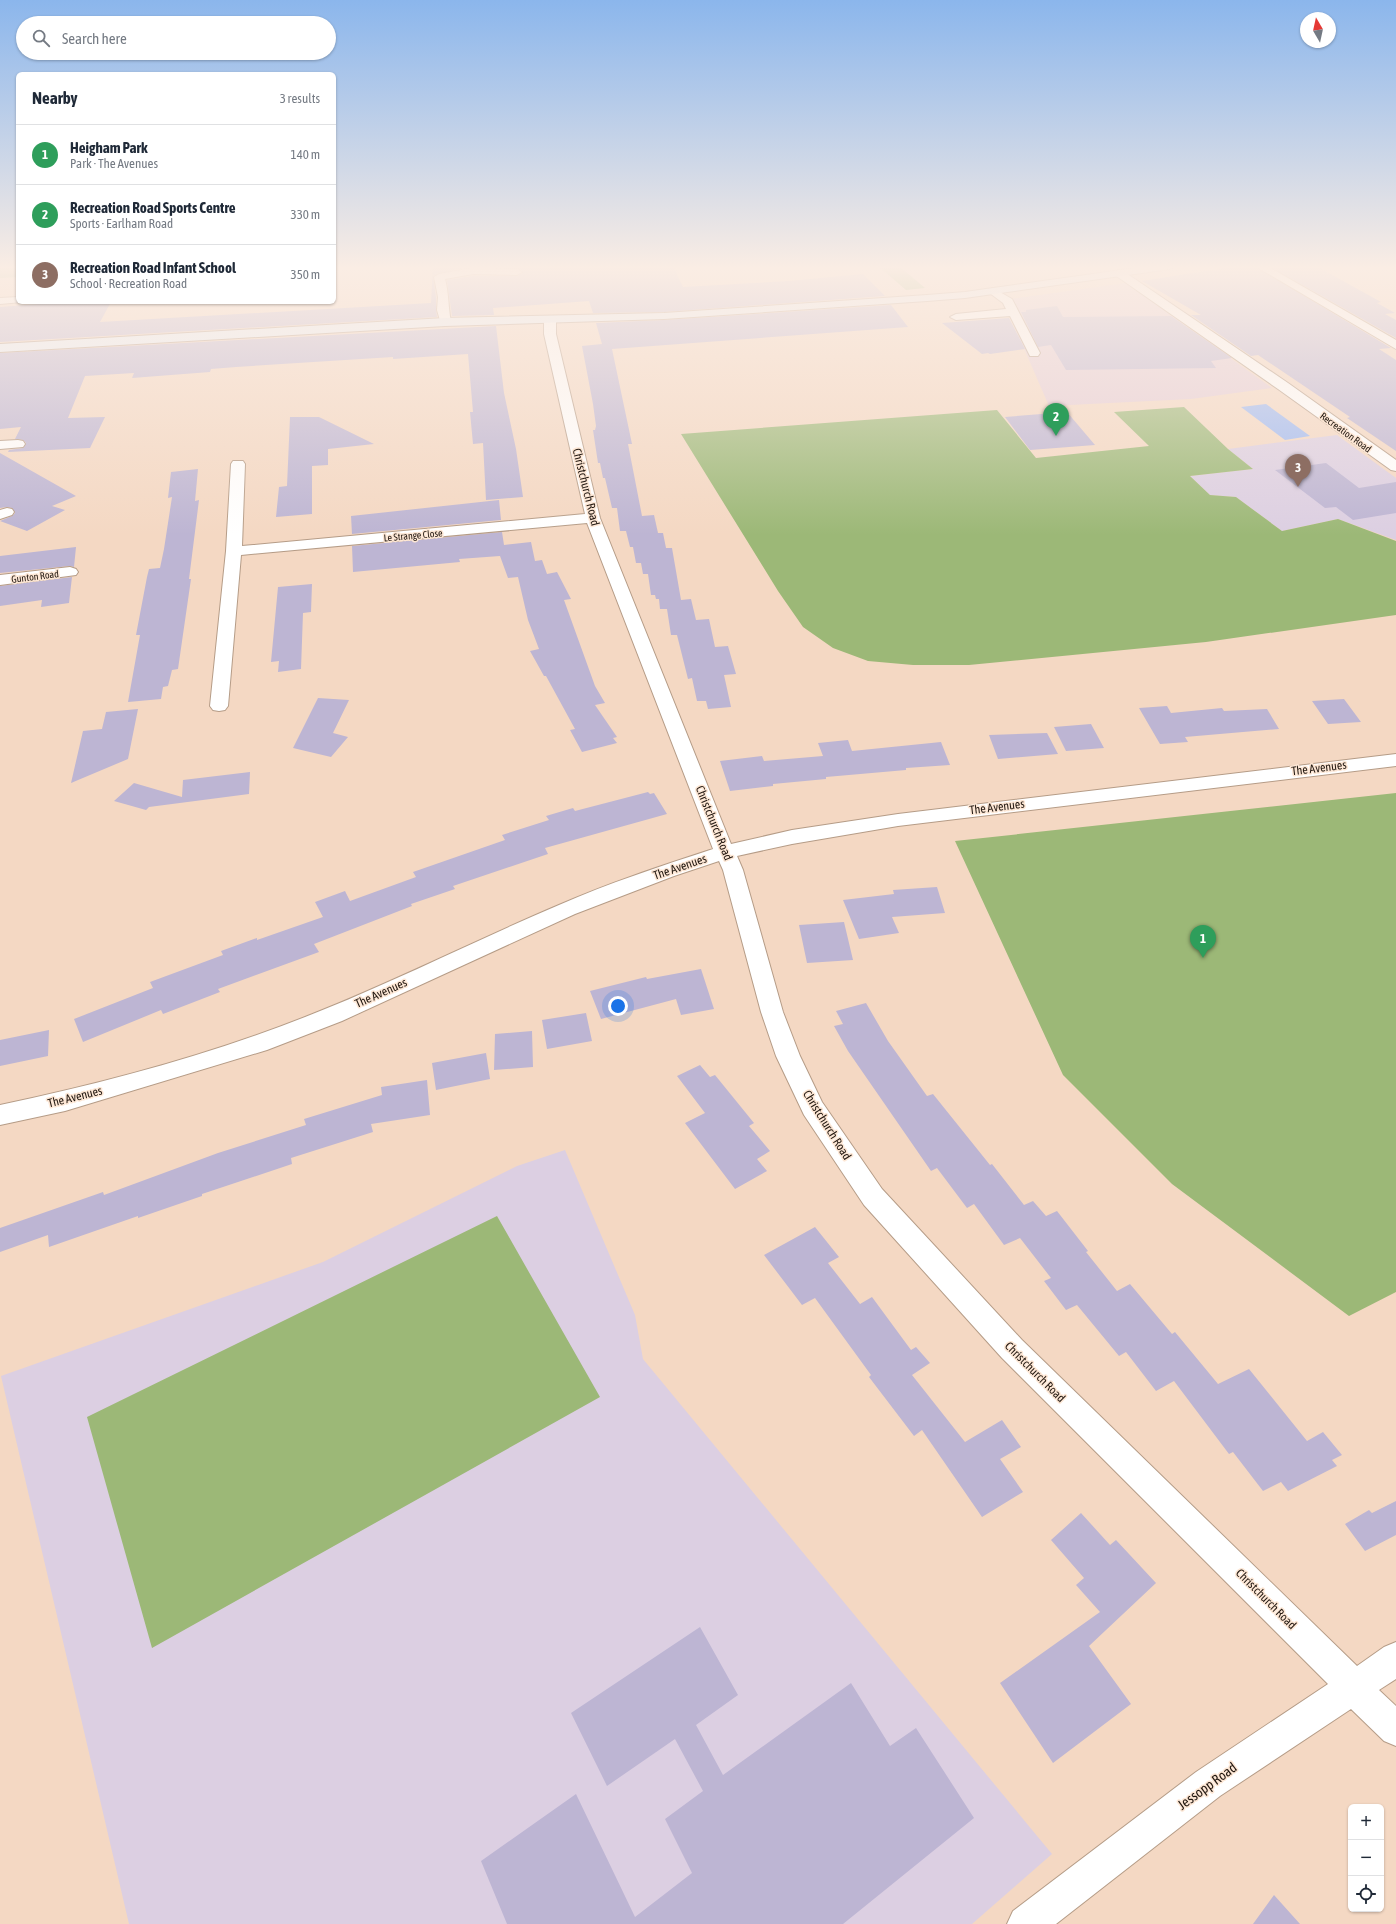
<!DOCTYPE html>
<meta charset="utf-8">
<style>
:root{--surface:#fff;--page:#f2f2f3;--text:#1f2937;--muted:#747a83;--line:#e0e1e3;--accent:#2482af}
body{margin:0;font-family:"Asap Condensed",sans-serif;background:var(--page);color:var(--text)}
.controls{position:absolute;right:12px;bottom:12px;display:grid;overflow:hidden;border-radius:6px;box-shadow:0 1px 3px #0004}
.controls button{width:36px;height:36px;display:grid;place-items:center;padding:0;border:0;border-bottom:1px solid var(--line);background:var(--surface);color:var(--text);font:20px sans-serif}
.compass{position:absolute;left:1300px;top:12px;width:36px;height:36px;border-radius:50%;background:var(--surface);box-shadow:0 1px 3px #0004;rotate:351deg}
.you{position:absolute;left:618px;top:1006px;width:14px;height:14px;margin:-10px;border:3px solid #fff;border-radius:50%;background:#1a73e8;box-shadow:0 0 0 6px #1a73e833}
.badge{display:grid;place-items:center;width:26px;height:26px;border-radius:50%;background:var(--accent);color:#fff;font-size:13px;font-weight:700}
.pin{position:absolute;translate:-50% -33px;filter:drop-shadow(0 1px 2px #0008)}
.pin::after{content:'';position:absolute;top:21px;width:14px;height:12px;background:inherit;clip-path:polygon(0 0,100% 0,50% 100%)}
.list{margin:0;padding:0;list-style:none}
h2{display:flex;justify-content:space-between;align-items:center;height:52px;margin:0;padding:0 16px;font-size:17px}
h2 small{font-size:13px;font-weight:400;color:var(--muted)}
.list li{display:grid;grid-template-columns:26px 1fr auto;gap:12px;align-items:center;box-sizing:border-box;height:60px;padding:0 16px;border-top:1px solid var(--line)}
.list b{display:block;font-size:15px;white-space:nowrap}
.list p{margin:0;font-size:13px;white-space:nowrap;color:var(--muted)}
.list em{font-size:13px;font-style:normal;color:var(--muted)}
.icon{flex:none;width:22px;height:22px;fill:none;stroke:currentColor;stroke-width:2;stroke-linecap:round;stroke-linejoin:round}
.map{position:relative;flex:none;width:1396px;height:1924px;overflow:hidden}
.search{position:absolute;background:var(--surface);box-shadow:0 1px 3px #0004;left:16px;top:16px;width:320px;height:44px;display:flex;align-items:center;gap:10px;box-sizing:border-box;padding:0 14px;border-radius:22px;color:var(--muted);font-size:15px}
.panel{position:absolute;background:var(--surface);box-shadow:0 1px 3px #0004;left:16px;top:72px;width:320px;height:232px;border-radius:6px}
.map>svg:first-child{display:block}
.commercial{fill:#e5cdd7}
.education{fill:#dccfe2}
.green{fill:#9cb877}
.water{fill:#9fbaf3}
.building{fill:#bdb5d3}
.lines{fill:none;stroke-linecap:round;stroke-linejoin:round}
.minor-casing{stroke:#b59c87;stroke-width:2}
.secondary-casing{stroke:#b59c87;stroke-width:2}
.minor{fill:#fff;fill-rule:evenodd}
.secondary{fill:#e9f2fc;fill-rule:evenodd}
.labels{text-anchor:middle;stroke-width:3;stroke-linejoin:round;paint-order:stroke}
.far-street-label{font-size:10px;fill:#211710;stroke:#fde7d5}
.street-label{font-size:12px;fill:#211710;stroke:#fde7d5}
.near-street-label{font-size:14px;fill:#211710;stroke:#fde7d5}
</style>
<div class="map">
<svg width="1396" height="1924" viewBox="0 0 1396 1924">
<rect width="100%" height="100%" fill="#f4d8c3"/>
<path class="commercial" d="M 1126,283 L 1272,388 L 1191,399 L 1049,406 L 1003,300 Z"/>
<path class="education" d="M 1337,435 L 1396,478 L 1396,540 L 1338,519 L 1282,531 L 1236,497 L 1210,495 L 1190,476 L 1253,469 L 1228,449 Z
M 565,1150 L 635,1315 L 643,1359 L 1052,1854 L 972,1924 L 129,1924 L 1,1376 L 323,1262 L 517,1166 Z"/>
<path class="green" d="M 0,266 L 18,266 L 18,277 L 0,278 Z
M 878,266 L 899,266 L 925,288 L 906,290 Z
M 1184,407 L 1228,449 L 1253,469 L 1190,476 L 1210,495 L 1236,497 L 1282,531 L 1338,519 L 1396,541 L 1396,615 L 1206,642 L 969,665 L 913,665 L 868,661 L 833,648 L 803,627 L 778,591 L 681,434 L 997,410 L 1036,458 L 1149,446 L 1114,412 Z
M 1396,793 L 1396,1292 L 1349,1316 L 1172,1184 L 1063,1075 L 955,841 Z
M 497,1216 L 600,1397 L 152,1648 L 87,1417 Z"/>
<path class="water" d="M 1266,404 L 1310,436 L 1285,440 L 1241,407 Z"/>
<path class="building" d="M 433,266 L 673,266 L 683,287 L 789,281 L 863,274 L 885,296 L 664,312 L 593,313 L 589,301 L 493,308 L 494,315 L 452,316 L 447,280 L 473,276 L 517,276 L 523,273 L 517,268 L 473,266 L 439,273 L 433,276 L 436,297 L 436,310 L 437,317 L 0,342 L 0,307 L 66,302 L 111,302 L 100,322 L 431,303 Z
M 1237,266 L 1254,266 L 1391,348 L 1379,349 L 1396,360 L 1396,451 L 1347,418 L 1350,417 L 1258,355 L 1251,356 L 1191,315 L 1201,315 L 1142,281 Z
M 1269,266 L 1316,266 L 1381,302 L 1377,303 L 1395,313 L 1385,314 L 1396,320 L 1396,338 Z
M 891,305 L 908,327 L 612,349 L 632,444 L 628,444 L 642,516 L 654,515 L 658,533 L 663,533 L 666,548 L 672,548 L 681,600 L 691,599 L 696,620 L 709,619 L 715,647 L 728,646 L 736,674 L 724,675 L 731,707 L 708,709 L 706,701 L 697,701 L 692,678 L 688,679 L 677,635 L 671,635 L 667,609 L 660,609 L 659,599 L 656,599 L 655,595 L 651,595 L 648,574 L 643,574 L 641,563 L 636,563 L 633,547 L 630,547 L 626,531 L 620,531 L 617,508 L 612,508 L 605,478 L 603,478 L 600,463 L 598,463 L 593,430 L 595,430 L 596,426 L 593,404 L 582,346 L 602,344 L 596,323 L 664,320 Z
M 1057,306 L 1063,317 L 1171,316 L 1232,358 L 1211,361 L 1216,368 L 1066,370 L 1051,345 L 1038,347 L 1021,312 L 1026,312 L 1026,310 Z
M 1009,318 L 1025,349 L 990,354 L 988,353 L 982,354 L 942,323 Z
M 496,326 L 504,393 L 516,449 L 523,497 L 486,500 L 483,443 L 473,444 L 470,412 L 473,412 L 468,354 L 393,359 L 393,357 L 236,367 L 211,369 L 210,372 L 132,378 L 134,373 L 85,376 L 68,418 L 105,417 L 90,448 L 8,452 L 9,450 L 23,448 L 26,443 L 23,440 L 15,439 L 21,427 L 0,429 L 0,353 Z
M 1067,412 L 1095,445 L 1030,450 L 1005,417 Z
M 290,417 L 319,417 L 374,444 L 328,449 L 328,465 L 312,466 L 312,514 L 276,517 L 279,487 L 287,486 Z
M 0,453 L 76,496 L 52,506 L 65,510 L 27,531 L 0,521 L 12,516 L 15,513 L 12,508 L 7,507 L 0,508 Z
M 1326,463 L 1359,488 L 1396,482 L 1396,513 L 1353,520 L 1336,507 L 1325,508 L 1275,470 Z
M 198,469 L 195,501 L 199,500 L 189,579 L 191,579 L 178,669 L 172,670 L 168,686 L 163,687 L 161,699 L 128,702 L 140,635 L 136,635 L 147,577 L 149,569 L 160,568 L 164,549 L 172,497 L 168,498 L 171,472 Z
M 499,500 L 501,520 L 352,534 L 351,516 Z
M 502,532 L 504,545 L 531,542 L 535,561 L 542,560 L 547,574 L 557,572 L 571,599 L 564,600 L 595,686 L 605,703 L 595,705 L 617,737 L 613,738 L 617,743 L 582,752 L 570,730 L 575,729 L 546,676 L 544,676 L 530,651 L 539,649 L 528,620 L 518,577 L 508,578 L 500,556 L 459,559 L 460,562 L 353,572 L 352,546 Z
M 76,547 L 74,567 L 70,566 L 0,573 L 0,556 Z
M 72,577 L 69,603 L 41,607 L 42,600 L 0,606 L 0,586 Z
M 312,584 L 311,612 L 303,613 L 301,669 L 278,672 L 279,661 L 271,662 L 278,587 Z
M 318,698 L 349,700 L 333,733 L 348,737 L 331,757 L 293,748 Z
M 1344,699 L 1361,722 L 1328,724 L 1312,701 Z
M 1167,706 L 1171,713 L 1222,708 L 1224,711 L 1267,709 L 1279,729 L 1185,737 L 1188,742 L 1160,744 L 1139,708 Z
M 138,709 L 128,759 L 71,783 L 83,731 L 102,729 L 106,712 Z
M 1091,724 L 1104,748 L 1066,751 L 1054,727 Z
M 1047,733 L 1058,754 L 998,759 L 989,735 Z
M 848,740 L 852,751 L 941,742 L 950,765 L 906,768 L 906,770 L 826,777 L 826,779 L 773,784 L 773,786 L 730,791 L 720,761 L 762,756 L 764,761 L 823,756 L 818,743 Z
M 250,772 L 249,794 L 149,807 L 146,810 L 114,801 L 134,783 L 182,797 L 183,780 Z
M 648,792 L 650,794 L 654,793 L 667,814 L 545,848 L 548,854 L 453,886 L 455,889 L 411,904 L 412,906 L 314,944 L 319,952 L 218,989 L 220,992 L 163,1014 L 161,1010 L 83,1042 L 74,1019 L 153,988 L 150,982 L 223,955 L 221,951 L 257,938 L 257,940 L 323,917 L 315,902 L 345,891 L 350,901 L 416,877 L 413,872 L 505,840 L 502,835 L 549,820 L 546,816 L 573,808 L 575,811 Z
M 937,887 L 945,913 L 892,917 L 899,933 L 859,939 L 843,900 L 894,894 L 893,890 Z
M 844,922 L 853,960 L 807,963 L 799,925 Z
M 701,969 L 714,1009 L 681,1015 L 676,999 L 601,1019 L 590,991 L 646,977 L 647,979 Z
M 866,1003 L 888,1041 L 927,1096 L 933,1094 L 990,1165 L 992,1164 L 1024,1205 L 1033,1201 L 1046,1216 L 1057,1211 L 1088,1251 L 1086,1252 L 1117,1291 L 1130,1284 L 1172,1334 L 1175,1332 L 1218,1384 L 1249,1369 L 1307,1441 L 1323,1432 L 1342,1455 L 1332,1460 L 1337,1466 L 1288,1491 L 1281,1482 L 1263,1491 L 1233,1452 L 1229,1454 L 1174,1381 L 1156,1391 L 1126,1352 L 1119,1356 L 1077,1305 L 1066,1310 L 1044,1281 L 1051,1278 L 1020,1238 L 1004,1245 L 974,1204 L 967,1208 L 937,1168 L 931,1171 L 848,1051 L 834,1026 L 843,1024 L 836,1011 Z
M 586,1013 L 592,1041 L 547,1049 L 542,1020 Z
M 49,1030 L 48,1056 L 0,1066 L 0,1040 Z
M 532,1031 L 533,1067 L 494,1070 L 495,1034 Z
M 486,1053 L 490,1079 L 436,1090 L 432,1063 Z
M 700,1065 L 710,1077 L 715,1075 L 754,1123 L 749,1126 L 770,1151 L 757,1159 L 767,1171 L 735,1189 L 685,1123 L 705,1113 L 677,1076 Z
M 427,1080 L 430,1115 L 371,1124 L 373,1132 L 291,1158 L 292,1164 L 202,1194 L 202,1196 L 138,1218 L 138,1216 L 49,1247 L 48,1235 L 0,1252 L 0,1228 L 103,1192 L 104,1195 L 218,1153 L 306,1125 L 304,1119 L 382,1095 L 381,1087 Z
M 815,1227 L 839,1257 L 828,1263 L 860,1304 L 872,1297 L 911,1350 L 916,1347 L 930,1363 L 912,1375 L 965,1442 L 1002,1420 L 1021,1447 L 1000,1459 L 1023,1492 L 982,1517 L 922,1430 L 914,1436 L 869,1377 L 871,1375 L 815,1298 L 802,1305 L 764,1255 Z
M 1396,1501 L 1396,1535 L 1365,1551 L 1345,1524 L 1369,1510 L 1372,1513 Z
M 1081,1513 L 1110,1545 L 1116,1540 L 1156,1583 L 1089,1646 L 1131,1704 L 1053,1763 L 1000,1683 L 1100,1612 L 1076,1585 L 1084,1578 L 1051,1540 Z
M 700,1627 L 738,1695 L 696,1725 L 723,1775 L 851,1683 L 890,1746 L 916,1728 L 974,1818 L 843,1924 L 507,1924 L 481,1861 L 576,1794 L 635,1917 L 692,1873 L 665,1819 L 703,1791 L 675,1739 L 607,1786 L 571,1713 Z
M 1274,1895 L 1300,1924 L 1253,1924 Z"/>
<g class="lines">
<defs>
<path id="minor" d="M 1255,266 L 1267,266 L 1396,340 L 1396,349 Z
M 473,268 L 517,269 L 522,272 L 517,275 L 473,274 L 445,279 C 449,294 448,307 451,322 L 445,326 L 441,324 L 437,310 L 438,297 L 434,277 L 439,274 Z
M 1119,270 L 1123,271 L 1288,383 L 1396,460 L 1396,471 L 1391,470 L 1278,389 L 1115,275 L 1114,273 L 1115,271 Z
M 993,288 L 1012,299 L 1040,353 L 1038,356 L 1030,356 L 1010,316 L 956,320 L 950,317 L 956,314 L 1006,309 L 1003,303 L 987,291 Z
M 18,297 L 18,302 L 22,302 L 0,304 L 0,298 Z
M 550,316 L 556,319 L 556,334 L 600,518 L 731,844 L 792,830 L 898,814 L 1396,754 L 1396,766 L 898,826 L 792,844 L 737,856 L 743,870 L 783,1012 L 800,1056 L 822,1102 L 882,1189 L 1022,1340 L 1357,1666 L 1384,1647 L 1396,1642 L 1396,1679 L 1379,1690 L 1396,1706 L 1396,1746 L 1384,1741 L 1351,1709 L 1220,1796 L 1056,1924 L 1007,1924 L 1013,1911 L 1196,1772 L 1328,1684 L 1002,1358 L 864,1205 L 804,1115 L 776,1056 L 761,1012 L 723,870 L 719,861 L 674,876 L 575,914 L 342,1021 L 267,1050 L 65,1111 L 0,1125 L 0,1105 C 110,1082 221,1052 325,1009 C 404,977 481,938 559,905 C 609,883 661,866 713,849 L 587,523 L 241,555 L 228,706 L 225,710 L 219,711 L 213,710 L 210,706 L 226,551 L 231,464 L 233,461 L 243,461 L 245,464 L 242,546 L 585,514 L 544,334 L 544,319 Z
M 18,440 L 23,441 L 25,444 L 23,447 L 0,449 L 0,441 Z
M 7,508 L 12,509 L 14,512 L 12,515 L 0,519 L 0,510 Z
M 70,567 L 76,569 L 78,572 L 76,575 L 0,585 L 0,575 Z"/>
<path id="secondary" d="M 1150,266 L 1175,266 L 1170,269 L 965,298 L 927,301 L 664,319 L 445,326 L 0,352 L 0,344 L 445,318 L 664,313 L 927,295 L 965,292 Z"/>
</defs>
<use href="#minor" class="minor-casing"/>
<use href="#secondary" class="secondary-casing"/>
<use href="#minor" class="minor"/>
<use href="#secondary" class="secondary"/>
</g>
<linearGradient id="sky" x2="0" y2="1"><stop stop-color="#8bb6ec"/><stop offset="0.5" stop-color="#faede4"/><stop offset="1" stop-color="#faede4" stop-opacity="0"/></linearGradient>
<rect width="1396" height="535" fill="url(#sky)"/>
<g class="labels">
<g class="far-street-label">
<text transform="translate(1346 432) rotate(36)" y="4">Recreation Road</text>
<text transform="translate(413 535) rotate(-5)" y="4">Le Strange Close</text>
<text transform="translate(35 576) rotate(-7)" y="4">Gunton Road</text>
</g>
<g class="street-label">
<text transform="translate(586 487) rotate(76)" y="4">Christchurch Road</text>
<text transform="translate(1319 768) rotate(-7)" y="4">The Avenues</text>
<text transform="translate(997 807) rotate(-7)" y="4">The Avenues</text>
<text transform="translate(714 823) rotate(68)" y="4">Christchurch Road</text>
<text transform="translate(680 867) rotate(-19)" y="4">The Avenues</text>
<text transform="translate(381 993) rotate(-24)" y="4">The Avenues</text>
<text transform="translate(75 1097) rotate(-14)" y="4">The Avenues</text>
<text transform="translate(827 1125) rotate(58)" y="4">Christchurch Road</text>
<text transform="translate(1035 1372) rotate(45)" y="4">Christchurch Road</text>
<text transform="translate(1266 1599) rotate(45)" y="4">Christchurch Road</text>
</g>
<g class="near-street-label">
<text transform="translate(1207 1786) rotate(-36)" y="5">Jessopp Road</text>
</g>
</g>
</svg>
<div class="controls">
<button>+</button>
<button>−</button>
<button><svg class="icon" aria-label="locate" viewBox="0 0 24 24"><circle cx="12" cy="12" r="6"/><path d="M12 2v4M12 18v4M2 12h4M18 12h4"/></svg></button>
</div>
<svg class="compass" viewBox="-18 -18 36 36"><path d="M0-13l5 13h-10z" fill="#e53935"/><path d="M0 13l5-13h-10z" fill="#747a83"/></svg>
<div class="you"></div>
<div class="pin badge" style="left:1203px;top:958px;background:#2e9e5b">1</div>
<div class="pin badge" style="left:1056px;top:436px;background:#2e9e5b">2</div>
<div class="pin badge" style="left:1298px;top:487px;background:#8d6e63">3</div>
<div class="search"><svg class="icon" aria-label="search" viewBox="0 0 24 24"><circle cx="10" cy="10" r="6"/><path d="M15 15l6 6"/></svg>Search here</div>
<section class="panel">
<h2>Nearby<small>3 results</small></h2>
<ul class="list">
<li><span class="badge" style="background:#2e9e5b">1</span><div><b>Heigham Park</b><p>Park · The Avenues</p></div><em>140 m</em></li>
<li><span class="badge" style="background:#2e9e5b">2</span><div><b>Recreation Road Sports Centre</b><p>Sports · Earlham Road</p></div><em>330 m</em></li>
<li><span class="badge" style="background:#8d6e63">3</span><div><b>Recreation Road Infant School</b><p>School · Recreation Road</p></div><em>350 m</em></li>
</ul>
</section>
</div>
